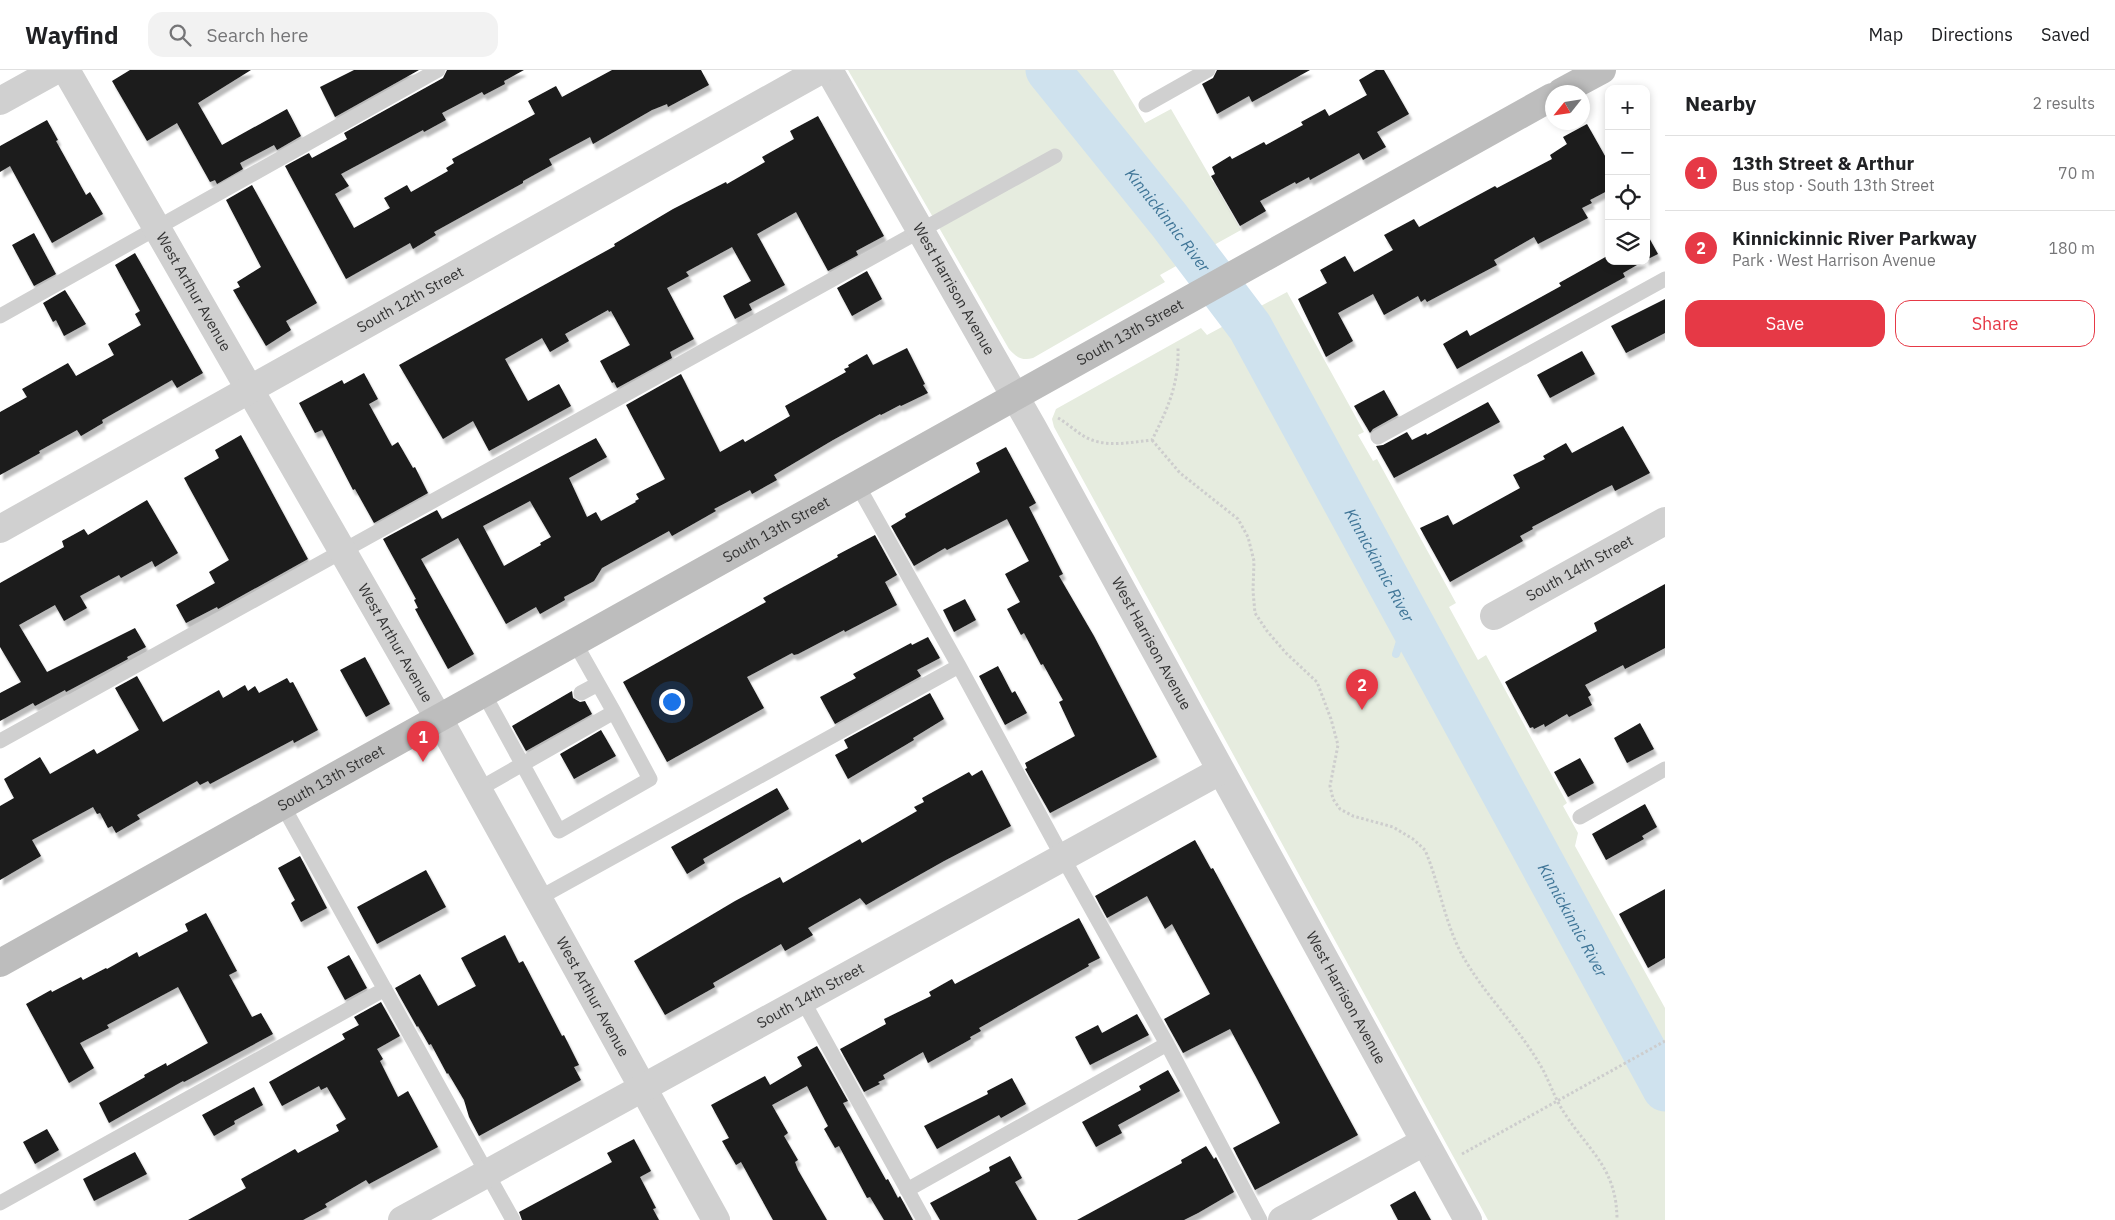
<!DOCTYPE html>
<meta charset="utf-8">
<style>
:root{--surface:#fff;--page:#f2f2f2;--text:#202124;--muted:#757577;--line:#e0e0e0;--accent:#e63946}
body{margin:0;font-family:"IBM Plex Sans",sans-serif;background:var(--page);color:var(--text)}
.controls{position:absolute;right:15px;top:15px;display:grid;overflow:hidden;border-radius:10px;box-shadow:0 2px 8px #0003}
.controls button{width:45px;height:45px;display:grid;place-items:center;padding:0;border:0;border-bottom:1px solid var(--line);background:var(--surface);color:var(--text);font:25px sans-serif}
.compass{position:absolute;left:1545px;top:15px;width:45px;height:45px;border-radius:50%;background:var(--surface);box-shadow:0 2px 8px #0003;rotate:240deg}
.you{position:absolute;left:671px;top:631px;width:18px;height:18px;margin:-12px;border:4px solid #fff;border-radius:50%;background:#1a73e8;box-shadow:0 0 0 8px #1a73e833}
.badge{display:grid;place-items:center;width:32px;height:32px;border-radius:50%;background:var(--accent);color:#fff;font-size:16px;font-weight:700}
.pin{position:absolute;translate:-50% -41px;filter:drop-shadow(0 1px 2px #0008)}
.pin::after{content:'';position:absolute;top:26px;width:18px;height:15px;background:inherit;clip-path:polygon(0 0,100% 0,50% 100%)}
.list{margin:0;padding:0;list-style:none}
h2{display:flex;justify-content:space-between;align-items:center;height:65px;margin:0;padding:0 20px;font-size:21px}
h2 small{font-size:16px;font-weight:400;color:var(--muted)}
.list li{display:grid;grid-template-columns:32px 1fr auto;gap:15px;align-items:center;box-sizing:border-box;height:75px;padding:0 20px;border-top:1px solid var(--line)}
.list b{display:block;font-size:19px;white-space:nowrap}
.list p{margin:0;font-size:16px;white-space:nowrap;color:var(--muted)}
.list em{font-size:16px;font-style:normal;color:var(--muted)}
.actions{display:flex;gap:10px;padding:15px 20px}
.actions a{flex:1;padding:11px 0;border:1px solid var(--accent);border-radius:15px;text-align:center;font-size:18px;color:var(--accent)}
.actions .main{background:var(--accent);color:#fff}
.icon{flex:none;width:28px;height:28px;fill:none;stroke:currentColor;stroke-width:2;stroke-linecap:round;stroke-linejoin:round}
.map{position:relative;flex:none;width:1665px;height:1150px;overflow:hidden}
header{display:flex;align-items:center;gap:30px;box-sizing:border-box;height:70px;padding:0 25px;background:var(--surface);border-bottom:1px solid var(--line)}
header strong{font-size:24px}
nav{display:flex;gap:28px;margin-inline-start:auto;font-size:18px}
.search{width:350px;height:45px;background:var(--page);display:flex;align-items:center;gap:12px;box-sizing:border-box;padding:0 18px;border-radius:15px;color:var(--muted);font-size:19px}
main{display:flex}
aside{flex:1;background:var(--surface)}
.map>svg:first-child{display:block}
.green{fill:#e6ecdf}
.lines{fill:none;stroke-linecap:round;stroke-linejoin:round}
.stream{stroke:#cfe2ee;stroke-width:8}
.river{stroke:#cfe2ee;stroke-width:45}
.building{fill:#1a1a1a;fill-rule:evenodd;filter:url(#shadow)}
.path{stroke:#cdcdcd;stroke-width:3;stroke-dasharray:2.5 2.5;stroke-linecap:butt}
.lane{stroke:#d0d0d0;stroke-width:15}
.street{stroke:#d0d0d0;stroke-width:28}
.secondary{stroke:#bdbdbd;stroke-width:28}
.labels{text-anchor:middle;stroke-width:5;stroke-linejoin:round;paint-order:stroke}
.street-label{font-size:15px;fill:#333;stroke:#fff}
.water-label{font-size:16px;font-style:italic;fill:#3f7597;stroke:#fff}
</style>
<header>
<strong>Wayfind</strong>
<div class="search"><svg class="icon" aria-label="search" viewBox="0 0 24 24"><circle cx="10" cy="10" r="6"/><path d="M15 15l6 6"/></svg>Search here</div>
<nav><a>Map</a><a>Directions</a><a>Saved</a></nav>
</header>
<main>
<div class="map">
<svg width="1665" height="1150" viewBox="0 0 1665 1150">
<defs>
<filter id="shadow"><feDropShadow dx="3" dy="5.5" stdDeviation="1" flood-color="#0004"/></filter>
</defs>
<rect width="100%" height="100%" fill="#fff"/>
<path class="green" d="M 848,0 L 1113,0 L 1145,53 L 1171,39 L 1241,160 L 1160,205 L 1165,212 L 1033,288 C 1022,291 1016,287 1009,279 Z
M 1287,222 L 1364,362 L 1358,365 L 1373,391 L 1377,389 L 1456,533 L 1449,537 L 1478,590 L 1486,585 L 1567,733 L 1563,736 L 1578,763 L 1575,776 L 1665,938 L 1665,1150 L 1488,1150 L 1054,357 L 1052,349 L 1056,339 L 1201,258 L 1207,265 Z"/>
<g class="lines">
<path class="stream" d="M 1396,584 L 1408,546"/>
<path class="river" id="s1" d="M 1048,0 L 1169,150 L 1250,257 L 1665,1019"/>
</g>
<path class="building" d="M 130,0 L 251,0 L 198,33 L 222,75 L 287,39 L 301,66 L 277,80 L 274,75 L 240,93 L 243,99 L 217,114 L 215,110 L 210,112 L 177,53 L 147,71 L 112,11 Z
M 354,0 L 419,0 L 335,47 L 320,17 Z
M 447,0 L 524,0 L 504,11 L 505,14 L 484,25 L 482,22 L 442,43 L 446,50 L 424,62 L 423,60 L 341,104 L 349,116 L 335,124 L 354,158 L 390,138 L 384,128 L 407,115 L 411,122 L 448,101 L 446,98 L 454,93 L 452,89 L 535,44 L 528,31 L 556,16 L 562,27 L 612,0 L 701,0 L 709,15 L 668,37 L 667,34 L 652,40 L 593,74 L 590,67 L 549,89 L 552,95 L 523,111 L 523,113 L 434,162 L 436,165 L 413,179 L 410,173 L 346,209 L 285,96 L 309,83 L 312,88 L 347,69 L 344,63 L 443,8 Z
M 1217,0 L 1310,0 L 1252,32 L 1249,26 L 1217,44 L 1202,14 L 1213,8 Z
M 1376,0 L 1384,0 L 1409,44 L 1377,62 L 1386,77 L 1363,90 L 1359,83 L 1310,110 L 1309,107 L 1296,114 L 1295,112 L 1260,131 L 1266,141 L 1240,156 L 1211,106 L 1215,104 L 1212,97 L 1230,86 L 1232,89 L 1264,72 L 1266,75 L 1303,55 L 1301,52 L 1325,39 L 1329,46 L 1367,25 L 1359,10 Z
M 818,46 L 884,166 L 856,181 L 858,185 L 828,201 L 796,142 L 757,164 L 785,215 L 749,234 L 752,240 L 735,249 L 723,226 L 751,211 L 732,177 L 686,202 L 689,206 L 667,218 L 694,269 L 670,282 L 672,288 L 617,318 L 614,312 L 612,313 L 600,291 L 630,275 L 611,241 L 609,242 L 608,240 L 565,264 L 569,271 L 550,282 L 542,268 L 505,289 L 528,331 L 559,314 L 571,336 L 489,381 L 473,351 L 443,369 L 399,295 L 615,176 L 614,174 L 673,139 L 726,112 L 727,114 L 765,92 L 762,87 L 794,69 L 790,61 Z
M 47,50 L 58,70 L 56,71 L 86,125 L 90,122 L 103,144 L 52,173 L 10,96 L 0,102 L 0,76 Z
M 1587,54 L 1609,93 L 1609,120 L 1590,130 L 1592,133 L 1582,138 L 1588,148 L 1538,174 L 1534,167 L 1494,190 L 1497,195 L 1427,232 L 1425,229 L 1421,232 L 1418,226 L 1384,245 L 1373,224 L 1338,243 L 1353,271 L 1326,287 L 1298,229 L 1327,213 L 1320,200 L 1345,186 L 1354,202 L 1393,180 L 1384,165 L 1414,149 L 1419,157 L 1495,116 L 1497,118 L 1552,89 L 1550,85 L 1567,74 L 1563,67 Z
M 252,115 L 317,233 L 286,251 L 291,260 L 266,276 L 233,220 L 240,217 L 237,212 L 261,197 L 226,130 Z
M 34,163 L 56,204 L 34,216 L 12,175 Z
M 1647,164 L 1658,184 L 1646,190 L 1646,165 Z
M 135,183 L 203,303 L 177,318 L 172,310 L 102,350 L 103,353 L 81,366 L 77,360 L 39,381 L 40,383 L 0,405 L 0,342 L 27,327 L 22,319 L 68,293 L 76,306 L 114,285 L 108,274 L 141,255 L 135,244 L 140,241 L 115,195 Z
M 1609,185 L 1609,191 L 1644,191 L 1623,203 L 1625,207 L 1457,299 L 1443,274 L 1467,260 L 1470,266 L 1561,216 L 1559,213 Z
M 867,201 L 882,229 L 852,246 L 837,218 Z
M 65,220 L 86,254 L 64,266 L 56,250 L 53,252 L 43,233 Z
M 1665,229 L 1665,263 L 1626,283 L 1611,256 Z
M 907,278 L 925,314 L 923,315 L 928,323 L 901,336 L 900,335 L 881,345 L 880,344 L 833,370 L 774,405 L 777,410 L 752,424 L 750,420 L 714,439 L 716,441 L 672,466 L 669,461 L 602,498 L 594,511 L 564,527 L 565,530 L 540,544 L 536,537 L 506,554 L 458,468 L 421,489 L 474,584 L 448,599 L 415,539 L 418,538 L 414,530 L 416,529 L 383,469 L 437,440 L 442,449 L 596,368 L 607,387 L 569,408 L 587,447 L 596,442 L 601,451 L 636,432 L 635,431 L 639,429 L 636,424 L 665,409 L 626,335 L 681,304 L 720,382 L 743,369 L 745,372 L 790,346 L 785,336 L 846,302 L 844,299 L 849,297 L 848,295 L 867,284 L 873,295 ZM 530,431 L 551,467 L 540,473 L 541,475 L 504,496 L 483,456 Z
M 1582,281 L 1595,304 L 1550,328 L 1537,305 Z
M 364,303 L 378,329 L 369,334 L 392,376 L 398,372 L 413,398 L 415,397 L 428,423 L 374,453 L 355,419 L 353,420 L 322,360 L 315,363 L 299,333 L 342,310 L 344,314 Z
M 1384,320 L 1398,345 L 1373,359 L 1370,363 L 1354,336 Z
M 1488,332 L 1500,352 L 1394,408 L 1376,376 L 1383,375 L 1407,362 L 1412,370 L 1426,363 L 1427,365 Z
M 1623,356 L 1650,403 L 1615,421 L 1612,415 L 1600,421 L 1532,457 L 1533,459 L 1520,466 L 1523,471 L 1450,512 L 1420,458 L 1448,445 L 1453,455 L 1520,418 L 1513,405 L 1545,389 L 1543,386 L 1566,373 L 1572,383 Z
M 241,365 L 308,489 L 218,539 L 217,537 L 186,553 L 176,535 L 215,513 L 209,502 L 229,490 L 184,408 L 219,388 L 215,380 Z
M 1006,377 L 1036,433 L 1029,437 L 1063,504 L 1059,506 L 1094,566 L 1157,687 L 1050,743 L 1025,699 L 1027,698 L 1025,693 L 1075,666 L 1059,632 L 1063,630 L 1043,594 L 1041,595 L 1024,563 L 1021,565 L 1007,539 L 1020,532 L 1005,504 L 1029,491 L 1007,449 L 947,480 L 945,478 L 914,496 L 891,456 L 906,447 L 905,444 L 980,402 L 976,393 Z
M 147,430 L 178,483 L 155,497 L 152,491 L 121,508 L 119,505 L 80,526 L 87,538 L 64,551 L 55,535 L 19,555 L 47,602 L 135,558 L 146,577 L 127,587 L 128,589 L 66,622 L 65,620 L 35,636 L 33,633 L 0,651 L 0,623 L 21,612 L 0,577 L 0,513 L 64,477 L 62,471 L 84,459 L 88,465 Z
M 875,465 L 897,505 L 885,512 L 897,535 L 845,562 L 844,560 L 798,584 L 794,585 L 792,583 L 747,607 L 764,638 L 667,692 L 623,612 L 766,532 L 763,528 L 838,487 L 837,485 Z
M 1665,514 L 1665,578 L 1625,599 L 1623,595 L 1585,615 L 1591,625 L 1588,627 L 1592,635 L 1569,647 L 1567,644 L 1545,657 L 1544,654 L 1534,659 L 1533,657 L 1530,658 L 1505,612 L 1597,561 L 1594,553 Z
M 965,529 L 976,550 L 954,562 L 943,540 Z
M 928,567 L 940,588 L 917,600 L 921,606 L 835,654 L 820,627 L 856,608 L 853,604 L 911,573 L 912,575 Z
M 365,587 L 390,634 L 366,647 L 340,600 Z
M 998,596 L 1012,623 L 1015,621 L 1027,643 L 1005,655 L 979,606 Z
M 137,606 L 163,652 L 219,620 L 223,628 L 245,615 L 248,621 L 255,616 L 259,623 L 287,608 L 290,613 L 293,612 L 318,660 L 294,673 L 293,670 L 210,714 L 208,711 L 200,715 L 197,711 L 137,745 L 140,749 L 116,763 L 112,756 L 108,758 L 100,743 L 97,744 L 93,737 L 32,770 L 41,786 L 0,810 L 0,736 L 14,728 L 4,709 L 40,687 L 50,704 L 94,679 L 97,684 L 139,660 L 115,618 Z
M 572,621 L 573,628 L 580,632 L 585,631 L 592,644 L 526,681 L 512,656 Z
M 930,623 L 944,649 L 913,668 L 914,670 L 848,709 L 835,685 L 848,678 L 844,670 Z
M 1640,653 L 1654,679 L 1627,693 L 1614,668 Z
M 601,660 L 616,686 L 574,709 L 560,684 Z
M 1580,688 L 1594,713 L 1568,727 L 1554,702 Z
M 982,700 L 1011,756 L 944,791 L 866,835 L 860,828 L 808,858 L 813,865 L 785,881 L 781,874 L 713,913 L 715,917 L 665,945 L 634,891 L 735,831 L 780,807 L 783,813 L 860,769 L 862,773 L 917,741 L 914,737 L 924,732 L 922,728 L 969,702 L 972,706 Z
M 777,718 L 789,739 L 703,789 L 705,793 L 687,804 L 671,777 Z
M 1645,734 L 1657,757 L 1642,766 L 1644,769 L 1606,790 L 1592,764 Z
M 1195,770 L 1211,799 L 1213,798 L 1227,824 L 1358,1065 L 1255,1120 L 1233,1078 L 1280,1053 L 1256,1007 L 1230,959 L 1183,983 L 1164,949 L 1210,924 L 1172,854 L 1165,859 L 1147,826 L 1107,848 L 1095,826 Z
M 300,786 L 327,838 L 301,852 L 291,833 L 295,830 L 278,798 Z
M 426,800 L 446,837 L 377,874 L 357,837 Z
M 1665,819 L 1665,888 L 1648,898 L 1619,844 Z
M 206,843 L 237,901 L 229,905 L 252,947 L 261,943 L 273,964 L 184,1012 L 183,1011 L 109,1053 L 99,1033 L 145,1007 L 144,1005 L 166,993 L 167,996 L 208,973 L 178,917 L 107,955 L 109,958 L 80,973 L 94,998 L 69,1013 L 26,934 L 51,920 L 52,922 L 81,907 L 83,910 L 106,898 L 107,899 L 137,882 L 139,887 L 188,861 L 185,854 Z
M 1079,848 L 1100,888 L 1088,894 L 1089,896 L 979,958 L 981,961 L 970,967 L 971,969 L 928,993 L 923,982 L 883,1005 L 885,1009 L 878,1012 L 880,1014 L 864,1022 L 840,979 L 886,954 L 884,949 L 931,926 L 929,922 L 952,909 L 955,914 Z
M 505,865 L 519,893 L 523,891 L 562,966 L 564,965 L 579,995 L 574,997 L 581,1010 L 479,1066 L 469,1047 L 464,1030 L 448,1003 L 447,1004 L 431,974 L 429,975 L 418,956 L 417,957 L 395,918 L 420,904 L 438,936 L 476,916 L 461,888 Z
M 349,885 L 367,918 L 345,930 L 327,897 Z
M 381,932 L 400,966 L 377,979 L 383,989 L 380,991 L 398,1027 L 408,1021 L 438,1077 L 369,1114 L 366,1110 L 325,1134 L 327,1137 L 303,1150 L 188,1150 L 246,1118 L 241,1109 L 295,1079 L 298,1083 L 339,1061 L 336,1055 L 346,1049 L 327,1017 L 321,1020 L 319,1016 L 282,1036 L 269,1012 L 345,969 L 342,964 L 359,955 L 354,947 Z
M 1137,944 L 1149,965 L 1090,995 L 1075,967 L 1098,955 L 1102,963 Z
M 817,976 L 848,1031 L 843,1033 L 886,1110 L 888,1109 L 898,1128 L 900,1126 L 913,1150 L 884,1150 L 870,1127 L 867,1128 L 839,1076 L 835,1078 L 824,1059 L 828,1056 L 807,1016 L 772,1035 L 788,1063 L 784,1066 L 798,1090 L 795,1092 L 798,1100 L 827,1150 L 773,1150 L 741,1092 L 736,1095 L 722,1071 L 729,1068 L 711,1035 L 765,1006 L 770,1015 L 802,996 L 797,987 Z
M 1168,1000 L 1180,1021 L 1118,1055 L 1122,1063 L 1096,1077 L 1082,1052 L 1141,1020 L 1139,1016 Z
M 1012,1008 L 1026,1034 L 1001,1048 L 999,1045 L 937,1079 L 924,1056 L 988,1024 L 987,1021 Z
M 254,1017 L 263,1035 L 234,1051 L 235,1054 L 214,1066 L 202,1045 Z
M 47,1059 L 59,1080 L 35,1094 L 23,1072 Z
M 634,1069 L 651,1101 L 640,1107 L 656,1138 L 653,1139 L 659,1150 L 522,1150 L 519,1142 L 612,1092 L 607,1083 Z
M 1206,1076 L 1214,1089 L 1216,1087 L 1234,1122 L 1198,1143 L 1184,1150 L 1077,1150 L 1182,1093 L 1181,1090 Z
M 135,1082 L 147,1104 L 94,1131 L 83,1109 Z
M 1010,1086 L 1022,1108 L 1015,1112 L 1037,1150 L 940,1150 L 930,1133 L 990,1101 L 989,1097 Z
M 1415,1121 L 1431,1150 L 1398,1150 L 1390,1135 Z"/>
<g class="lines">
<path class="path" d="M 1058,348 C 1069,354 1080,366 1092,370 C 1111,377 1132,372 1152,370 C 1168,338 1179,314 1178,278
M 1152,370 L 1180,403 L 1238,449 L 1248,467 L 1254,491 L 1253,521 L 1255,543 L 1267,561 L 1286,583 L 1317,612 L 1331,649 L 1338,675 L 1330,716 L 1333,729 L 1340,739 L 1353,746 L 1393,757 L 1413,769 L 1425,780 C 1439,813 1444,849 1460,881 C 1481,921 1516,954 1539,993 C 1549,1009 1554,1028 1565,1044 C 1590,1082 1617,1099 1617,1150
M 1462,1084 L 1665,971"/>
<path class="lane" d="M 1146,35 L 1208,0
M 0,246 L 438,0
M 1378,367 L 1665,209
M 858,416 L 959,596 L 1062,786 L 1167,974 L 1260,1150
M 575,573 L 614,642
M 581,623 L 598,614
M 0,671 L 1055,86
M 479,719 L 614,642 L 650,709 L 559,761 L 484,624
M 283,736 L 513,1150
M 1580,747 L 1665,699
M 539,828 L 959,596
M 802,929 L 924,1150
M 907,1120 L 1167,974
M 0,1133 L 385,919"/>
<g class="street">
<path id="s2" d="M 66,0 L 439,649 L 716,1150"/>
<path id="s3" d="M 829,0 L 1033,358 L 1468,1150"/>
<path d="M 0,31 L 56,0"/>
<path id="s4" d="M 0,459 L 821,0"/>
<path id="s5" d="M 1494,546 L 1665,451"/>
<path id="s6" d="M 402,1150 L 1220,701"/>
<path d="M 1282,1150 L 1424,1072"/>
</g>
<g class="secondary">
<path d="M 1561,22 L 1602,0"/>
<path id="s7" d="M 0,893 L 1552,27"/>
</g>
</g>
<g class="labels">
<g class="street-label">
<text dy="5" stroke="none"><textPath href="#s3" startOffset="252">West Harrison Avenue</textPath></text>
<text dy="5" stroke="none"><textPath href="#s2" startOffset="256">West Arthur Avenue</textPath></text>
<text dy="5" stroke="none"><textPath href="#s4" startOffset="470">South 12th Street</textPath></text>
<text dy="5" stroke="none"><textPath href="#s7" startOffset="1294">South 13th Street</textPath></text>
<text dy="5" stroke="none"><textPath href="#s7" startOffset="889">South 13th Street</textPath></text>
<text dy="5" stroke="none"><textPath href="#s5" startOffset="98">South 14th Street</textPath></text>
<text dy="5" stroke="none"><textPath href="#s2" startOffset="661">West Arthur Avenue</textPath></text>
<text dy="5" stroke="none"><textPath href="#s3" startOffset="658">West Harrison Avenue</textPath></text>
<text dy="5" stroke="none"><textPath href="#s7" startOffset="379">South 13th Street</textPath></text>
<text dy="5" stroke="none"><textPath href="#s6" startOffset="466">South 14th Street</textPath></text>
<text dy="5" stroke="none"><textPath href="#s2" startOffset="1066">West Arthur Avenue</textPath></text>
<text dy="5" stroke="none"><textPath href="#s3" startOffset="1062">West Harrison Avenue</textPath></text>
</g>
<g class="water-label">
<text dy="6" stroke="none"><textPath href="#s1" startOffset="192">Kinnickinnic River</textPath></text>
<text dy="6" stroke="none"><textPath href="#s1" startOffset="598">Kinnickinnic River</textPath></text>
<text dy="6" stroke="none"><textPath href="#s1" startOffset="1002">Kinnickinnic River</textPath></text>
</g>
</g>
</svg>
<div class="controls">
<button>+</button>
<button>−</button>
<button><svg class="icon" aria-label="locate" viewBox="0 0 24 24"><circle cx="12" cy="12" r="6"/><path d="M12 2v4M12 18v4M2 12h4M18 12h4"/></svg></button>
<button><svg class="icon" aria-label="layers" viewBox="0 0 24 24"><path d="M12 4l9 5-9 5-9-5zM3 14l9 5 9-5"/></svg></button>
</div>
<svg class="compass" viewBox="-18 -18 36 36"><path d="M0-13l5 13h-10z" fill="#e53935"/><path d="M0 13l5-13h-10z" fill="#757577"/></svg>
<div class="you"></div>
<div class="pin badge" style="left:423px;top:692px">1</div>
<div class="pin badge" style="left:1362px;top:640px">2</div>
</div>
<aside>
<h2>Nearby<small>2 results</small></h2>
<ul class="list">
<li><span class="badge">1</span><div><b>13th Street &amp; Arthur</b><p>Bus stop · South 13th Street</p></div><em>70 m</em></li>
<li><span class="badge">2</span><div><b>Kinnickinnic River Parkway</b><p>Park · West Harrison Avenue</p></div><em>180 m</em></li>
</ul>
<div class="actions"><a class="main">Save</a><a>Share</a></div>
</aside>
</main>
